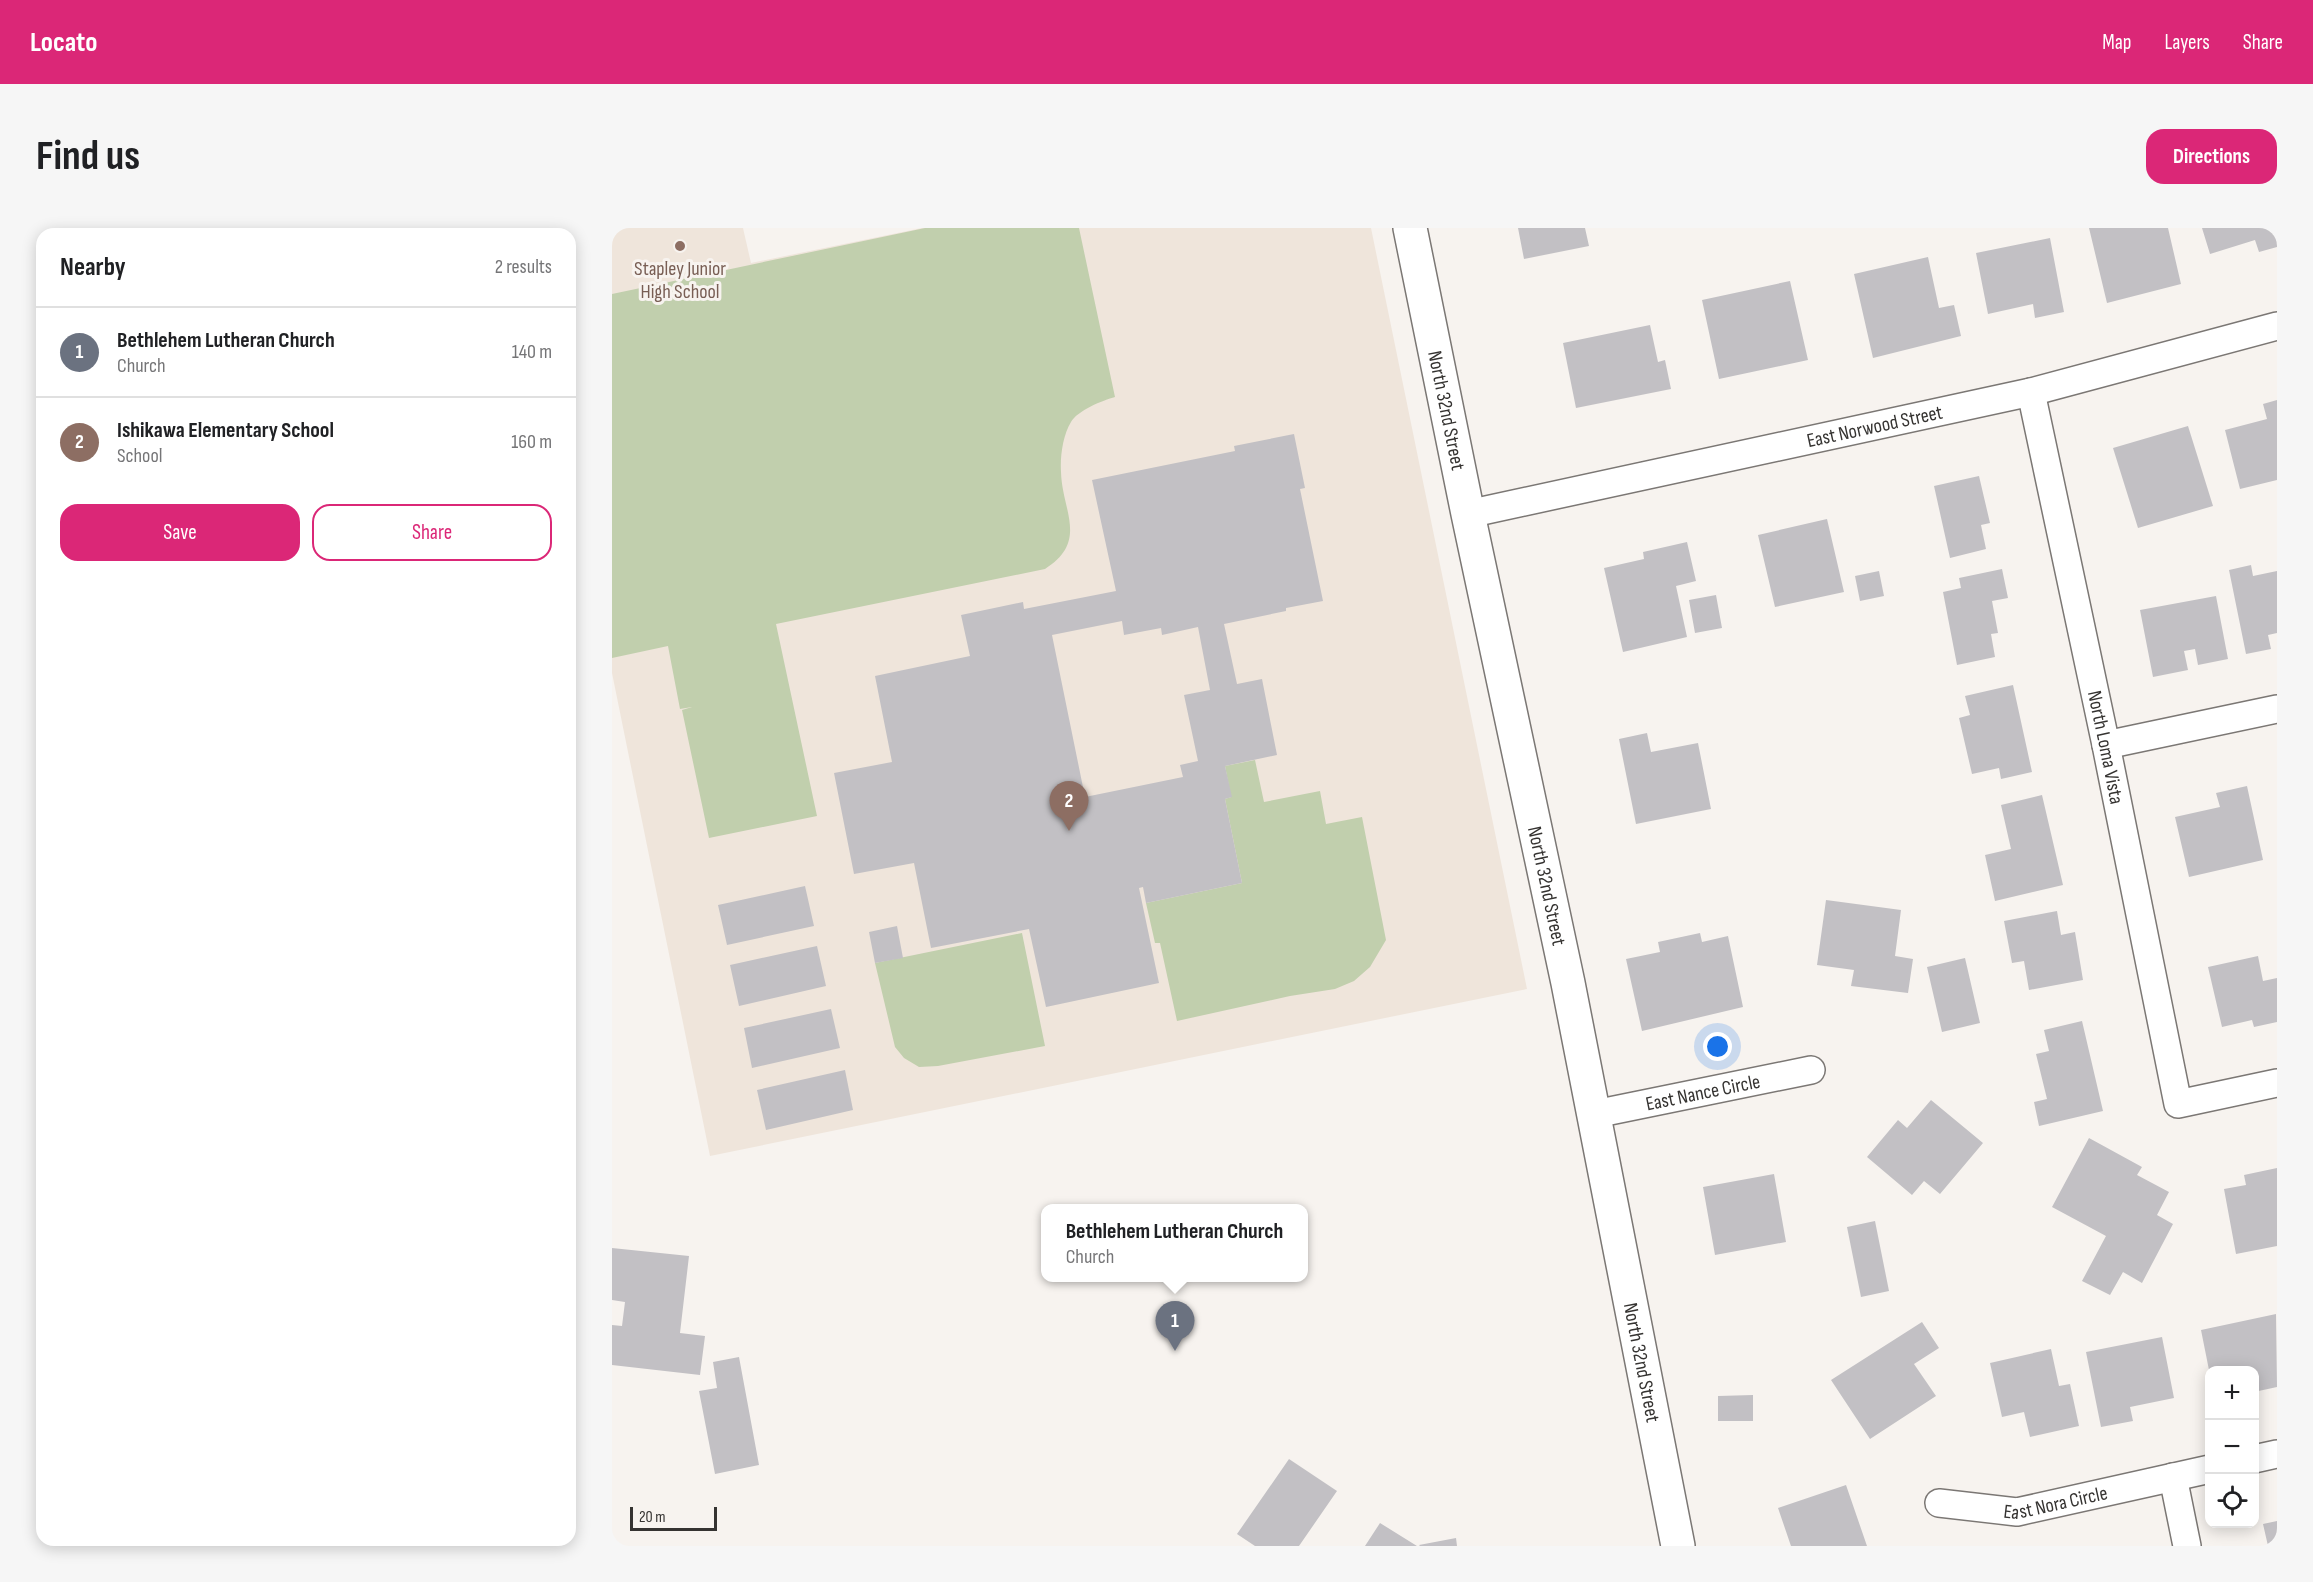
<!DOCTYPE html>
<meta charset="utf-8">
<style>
:root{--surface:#fff;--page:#f6f6f6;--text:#202124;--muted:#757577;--line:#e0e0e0;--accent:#db2777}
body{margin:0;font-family:"Sofia Sans Condensed",sans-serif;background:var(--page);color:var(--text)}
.controls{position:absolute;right:18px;bottom:18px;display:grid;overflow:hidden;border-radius:12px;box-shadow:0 3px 15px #0003}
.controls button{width:54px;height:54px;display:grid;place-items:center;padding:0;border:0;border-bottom:2px solid var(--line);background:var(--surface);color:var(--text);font:30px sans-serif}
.scale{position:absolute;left:18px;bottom:15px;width:87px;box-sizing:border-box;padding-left:6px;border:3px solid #353331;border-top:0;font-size:16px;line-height:21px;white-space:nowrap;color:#353331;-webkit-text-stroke:4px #f7f3ef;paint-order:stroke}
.you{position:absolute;left:1106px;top:819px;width:21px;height:21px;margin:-15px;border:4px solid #fff;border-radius:50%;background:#1a73e8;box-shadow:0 0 0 9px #1a73e833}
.badge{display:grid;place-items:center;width:39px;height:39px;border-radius:50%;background:var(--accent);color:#fff;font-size:20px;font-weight:700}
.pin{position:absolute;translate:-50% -50px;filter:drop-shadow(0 2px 3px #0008)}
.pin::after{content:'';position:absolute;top:32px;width:21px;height:18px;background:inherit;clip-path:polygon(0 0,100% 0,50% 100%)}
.popup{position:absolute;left:429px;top:976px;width:267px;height:78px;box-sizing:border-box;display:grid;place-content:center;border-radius:12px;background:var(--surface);filter:drop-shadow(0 2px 4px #0005);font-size:20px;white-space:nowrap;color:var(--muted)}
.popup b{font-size:22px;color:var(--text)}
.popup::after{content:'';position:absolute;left:50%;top:100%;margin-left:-12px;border:12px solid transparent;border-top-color:var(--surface)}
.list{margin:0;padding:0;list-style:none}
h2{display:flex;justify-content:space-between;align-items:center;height:78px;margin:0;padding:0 24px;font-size:26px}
h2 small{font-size:20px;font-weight:400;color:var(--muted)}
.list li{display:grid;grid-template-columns:39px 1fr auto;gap:18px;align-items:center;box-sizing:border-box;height:90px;padding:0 24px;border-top:2px solid var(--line)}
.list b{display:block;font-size:22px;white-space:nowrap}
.list p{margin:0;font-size:20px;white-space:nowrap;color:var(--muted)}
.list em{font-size:20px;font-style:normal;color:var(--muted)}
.actions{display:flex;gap:12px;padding:18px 24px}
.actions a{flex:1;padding:14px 0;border:2px solid var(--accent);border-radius:18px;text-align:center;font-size:21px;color:var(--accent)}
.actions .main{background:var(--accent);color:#fff}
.icon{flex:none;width:33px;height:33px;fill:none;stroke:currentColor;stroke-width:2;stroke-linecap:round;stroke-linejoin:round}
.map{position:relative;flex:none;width:1665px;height:1318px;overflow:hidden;border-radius:18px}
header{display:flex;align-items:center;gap:36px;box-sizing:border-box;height:84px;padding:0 30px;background:var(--accent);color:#fff}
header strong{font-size:28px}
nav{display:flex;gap:33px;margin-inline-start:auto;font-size:21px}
.intro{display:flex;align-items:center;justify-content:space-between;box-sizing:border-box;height:144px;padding:0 36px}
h1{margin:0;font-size:42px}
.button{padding:15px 27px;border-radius:18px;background:var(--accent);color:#fff;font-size:21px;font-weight:700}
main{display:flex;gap:36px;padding:0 36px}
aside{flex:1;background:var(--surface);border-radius:18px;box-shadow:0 3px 15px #0003}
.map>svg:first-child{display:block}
.built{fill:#efe5db}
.green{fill:#c1cfad}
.building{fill:#c2c0c4;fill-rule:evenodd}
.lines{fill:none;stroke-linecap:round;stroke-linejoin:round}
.minor-casing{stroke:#7b7774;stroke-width:30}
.tertiary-casing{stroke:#7b7774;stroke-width:36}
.minor{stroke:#fff;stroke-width:27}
.tertiary{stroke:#fff;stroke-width:33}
.education-dot{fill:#8d6e63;stroke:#f7f3ef;stroke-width:2}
.labels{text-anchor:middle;stroke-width:6;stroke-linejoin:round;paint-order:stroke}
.education-label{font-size:20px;fill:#785e54;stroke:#f7f3ef}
.street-label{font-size:20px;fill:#353331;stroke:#f7f3ef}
</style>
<header>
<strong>Locato</strong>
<nav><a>Map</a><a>Layers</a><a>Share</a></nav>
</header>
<div class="intro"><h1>Find us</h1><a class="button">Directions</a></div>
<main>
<aside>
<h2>Nearby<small>2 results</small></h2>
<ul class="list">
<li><span class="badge" style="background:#6b7280">1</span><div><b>Bethlehem Lutheran Church</b><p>Church</p></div><em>140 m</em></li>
<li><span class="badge" style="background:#8d6e63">2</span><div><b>Ishikawa Elementary School</b><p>School</p></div><em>160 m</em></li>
</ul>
<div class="actions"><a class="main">Save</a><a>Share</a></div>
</aside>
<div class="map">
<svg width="1665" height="1318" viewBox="0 0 1665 1318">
<rect width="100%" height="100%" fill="#f7f3ef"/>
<path class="built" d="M 0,0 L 131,0 L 139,35 L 310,0 L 759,0 L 915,761 L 98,928 L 0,445 Z"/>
<path class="green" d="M 313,0 L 467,0 L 503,169 C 491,172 465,183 459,194 C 451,207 448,228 449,244 C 450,283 477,313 433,341 L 164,396 L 205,588 L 97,610 L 70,482 L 80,479 L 68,481 L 56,418 L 0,430 L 0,66 Z
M 643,532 L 652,574 L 708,563 L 714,596 L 750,589 L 774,712 L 758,739 L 742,753 L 723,761 L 678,768 L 565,793 L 548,715 L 543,715 L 534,675 L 630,655 L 613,571 L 619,569 L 613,538 Z
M 410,705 L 433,818 L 326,838 L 307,839 L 292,830 L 283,819 L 263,735 Z"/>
<path class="building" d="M 906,0 L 973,0 L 977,18 L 912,31 Z
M 1477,0 L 1556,0 L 1569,56 L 1495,75 Z
M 1590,0 L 1665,0 L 1665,19 L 1647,24 L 1643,12 L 1598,26 Z
M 1438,10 L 1452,84 L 1423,90 L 1421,76 L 1376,86 L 1364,25 Z
M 1316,29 L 1327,80 L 1342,77 L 1349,108 L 1261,130 L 1242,46 Z
M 1178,53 L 1196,132 L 1107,151 L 1090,72 Z
M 1038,97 L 1046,134 L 1053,132 L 1059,161 L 964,180 L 951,115 Z
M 1665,172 L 1665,252 L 1628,261 L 1613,202 L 1655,191 L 1651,176 Z
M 1576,198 L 1601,278 L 1526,300 L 1501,220 Z
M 682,206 L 693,260 L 688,261 L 711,373 L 674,380 L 674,383 L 612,396 L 625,456 L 650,451 L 665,527 L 613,538 L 620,569 L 613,571 L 630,655 L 534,675 L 531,659 L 527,660 L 547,755 L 434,779 L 417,701 L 319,720 L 302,635 L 242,646 L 222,545 L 280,534 L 263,448 L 358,428 L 349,387 L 411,374 L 412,381 L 504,363 L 480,252 L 623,223 L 622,218 ZM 510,393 L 512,407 L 549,400 L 550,407 L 586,399 L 598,462 L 572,467 L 586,533 L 568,537 L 571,549 L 473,569 L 440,407 Z
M 1367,248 L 1378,295 L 1369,297 L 1374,321 L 1338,330 L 1322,258 Z
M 1215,291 L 1232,364 L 1163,379 L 1146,307 Z
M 1075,314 L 1084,353 L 1064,358 L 1075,409 L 1011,424 L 992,340 L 1032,331 L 1031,324 Z
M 1639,337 L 1641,348 L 1665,343 L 1665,405 L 1656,407 L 1659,421 L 1634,426 L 1617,342 Z
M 1390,341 L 1396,370 L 1380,373 L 1386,405 L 1379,406 L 1383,429 L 1345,437 L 1331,364 L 1349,360 L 1347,350 Z
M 1267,343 L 1272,368 L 1248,373 L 1243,348 Z
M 1104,367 L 1110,400 L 1083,405 L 1077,372 Z
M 1604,368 L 1616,431 L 1586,437 L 1583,421 L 1572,423 L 1576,442 L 1541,449 L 1528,382 Z
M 1401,457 L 1420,544 L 1389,551 L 1387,540 L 1360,546 L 1347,490 L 1358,487 L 1353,468 Z
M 1035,505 L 1039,524 L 1086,515 L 1099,581 L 1024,596 L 1007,511 Z
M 1635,558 L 1651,632 L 1577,649 L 1563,589 L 1608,579 L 1604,565 Z
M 1430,567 L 1451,657 L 1383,673 L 1373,627 L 1399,621 L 1389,577 Z
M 193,658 L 202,698 L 115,717 L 106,677 Z
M 1214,672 L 1289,682 L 1283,728 L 1301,731 L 1296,765 L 1239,758 L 1242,742 L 1205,737 Z
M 1445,683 L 1449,707 L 1463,704 L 1471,752 L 1417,762 L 1412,733 L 1400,735 L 1392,693 Z
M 285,698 L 291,730 L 263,735 L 257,704 Z
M 1088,705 L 1090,714 L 1116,708 L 1131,779 L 1030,803 L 1014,731 L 1048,724 L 1046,714 Z
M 205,718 L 214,758 L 127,778 L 118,737 Z
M 1646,728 L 1651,753 L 1665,750 L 1665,794 L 1642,799 L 1640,792 L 1610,799 L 1596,739 Z
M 1353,730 L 1368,795 L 1330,804 L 1315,739 Z
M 219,781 L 228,820 L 140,840 L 132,800 Z
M 1470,793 L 1491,883 L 1427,898 L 1422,874 L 1435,871 L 1424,826 L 1437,823 L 1432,802 Z
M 233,842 L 241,882 L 154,902 L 145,862 Z
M 1319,872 L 1371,915 L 1328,966 L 1312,953 L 1300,967 L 1255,929 L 1286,892 L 1295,900 Z
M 1477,910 L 1530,939 L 1525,947 L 1557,964 L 1545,987 L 1561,996 L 1530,1055 L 1511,1044 L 1498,1067 L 1470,1053 L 1494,1008 L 1440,979 Z
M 1665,940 L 1665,1018 L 1624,1026 L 1612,961 L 1634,957 L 1632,947 Z
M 1162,946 L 1174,1014 L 1103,1027 L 1091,959 Z
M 1263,993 L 1277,1063 L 1249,1069 L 1235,999 Z
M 0,1020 L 77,1028 L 68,1105 L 93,1108 L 88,1147 L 0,1137 L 0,1097 L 10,1098 L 13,1074 L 0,1072 Z
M 1664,1086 L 1665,1159 L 1642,1164 L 1642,1142 L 1597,1142 L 1589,1102 Z
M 1310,1094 L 1327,1120 L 1302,1136 L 1324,1168 L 1258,1211 L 1219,1152 Z
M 1550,1109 L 1562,1170 L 1518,1179 L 1521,1193 L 1489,1199 L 1474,1124 Z
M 1439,1121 L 1447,1158 L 1458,1156 L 1467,1198 L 1418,1209 L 1412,1184 L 1390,1189 L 1378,1135 Z
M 127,1129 L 147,1237 L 103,1246 L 87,1163 L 105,1160 L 101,1134 Z
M 1141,1167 L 1141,1193 L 1106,1193 L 1106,1168 Z
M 677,1231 L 725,1263 L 687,1318 L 643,1318 L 625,1306 Z
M 1234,1257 L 1255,1318 L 1179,1318 L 1166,1280 Z
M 1665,1293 L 1665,1318 L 1656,1318 L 1651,1296 Z
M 768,1295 L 805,1318 L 753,1318 Z
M 844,1310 L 845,1318 L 808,1318 L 807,1317 Z"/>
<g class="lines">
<defs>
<g id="minor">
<path id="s1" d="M 1419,164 L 1494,517 L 1566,876 L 1665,855"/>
<path id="s2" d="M 856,286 L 1419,164 L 1665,98"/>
<path d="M 1494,517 L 1665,481"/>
<path id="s3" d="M 983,886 L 1199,842"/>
<path d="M 1642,1231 L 1665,1226"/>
<path d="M 1561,1249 L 1575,1318"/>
<path id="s4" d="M 1327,1275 L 1405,1284 L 1598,1241"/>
</g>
<g id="tertiary">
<path id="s5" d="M 798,0 L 856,286 L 956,755 L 1066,1318"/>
</g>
</defs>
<use href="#minor" class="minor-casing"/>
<use href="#tertiary" class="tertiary-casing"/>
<use href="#minor" class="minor"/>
<use href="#tertiary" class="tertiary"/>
</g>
<circle class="education-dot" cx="68" cy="18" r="6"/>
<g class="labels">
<g class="education-label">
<text x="68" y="47">Stapley Junior<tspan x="68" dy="23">High School</tspan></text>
</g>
<g class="street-label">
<text dy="7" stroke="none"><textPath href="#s5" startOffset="186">North 32nd Street</textPath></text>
<text dy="7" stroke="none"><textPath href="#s2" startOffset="416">East Norwood Street</textPath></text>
<text dy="7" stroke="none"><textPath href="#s1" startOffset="363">North Loma Vista</textPath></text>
<text dy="7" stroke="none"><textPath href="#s5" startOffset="672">North 32nd Street</textPath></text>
<text dy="7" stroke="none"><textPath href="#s3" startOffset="110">East Nance Circle</textPath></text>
<text dy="7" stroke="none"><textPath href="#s5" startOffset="1158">North 32nd Street</textPath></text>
<text dy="7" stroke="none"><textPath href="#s4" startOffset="118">East Nora Circle</textPath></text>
</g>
</g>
</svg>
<div class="controls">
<button>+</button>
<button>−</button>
<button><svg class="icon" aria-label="locate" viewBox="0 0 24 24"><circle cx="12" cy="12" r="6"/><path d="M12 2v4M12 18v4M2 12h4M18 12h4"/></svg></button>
</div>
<div class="scale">20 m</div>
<div class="you"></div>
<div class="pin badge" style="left:563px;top:1123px;background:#6b7280">1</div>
<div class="popup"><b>Bethlehem Lutheran Church</b>Church</div>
<div class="pin badge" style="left:457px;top:603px;background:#8d6e63">2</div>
</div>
</main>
